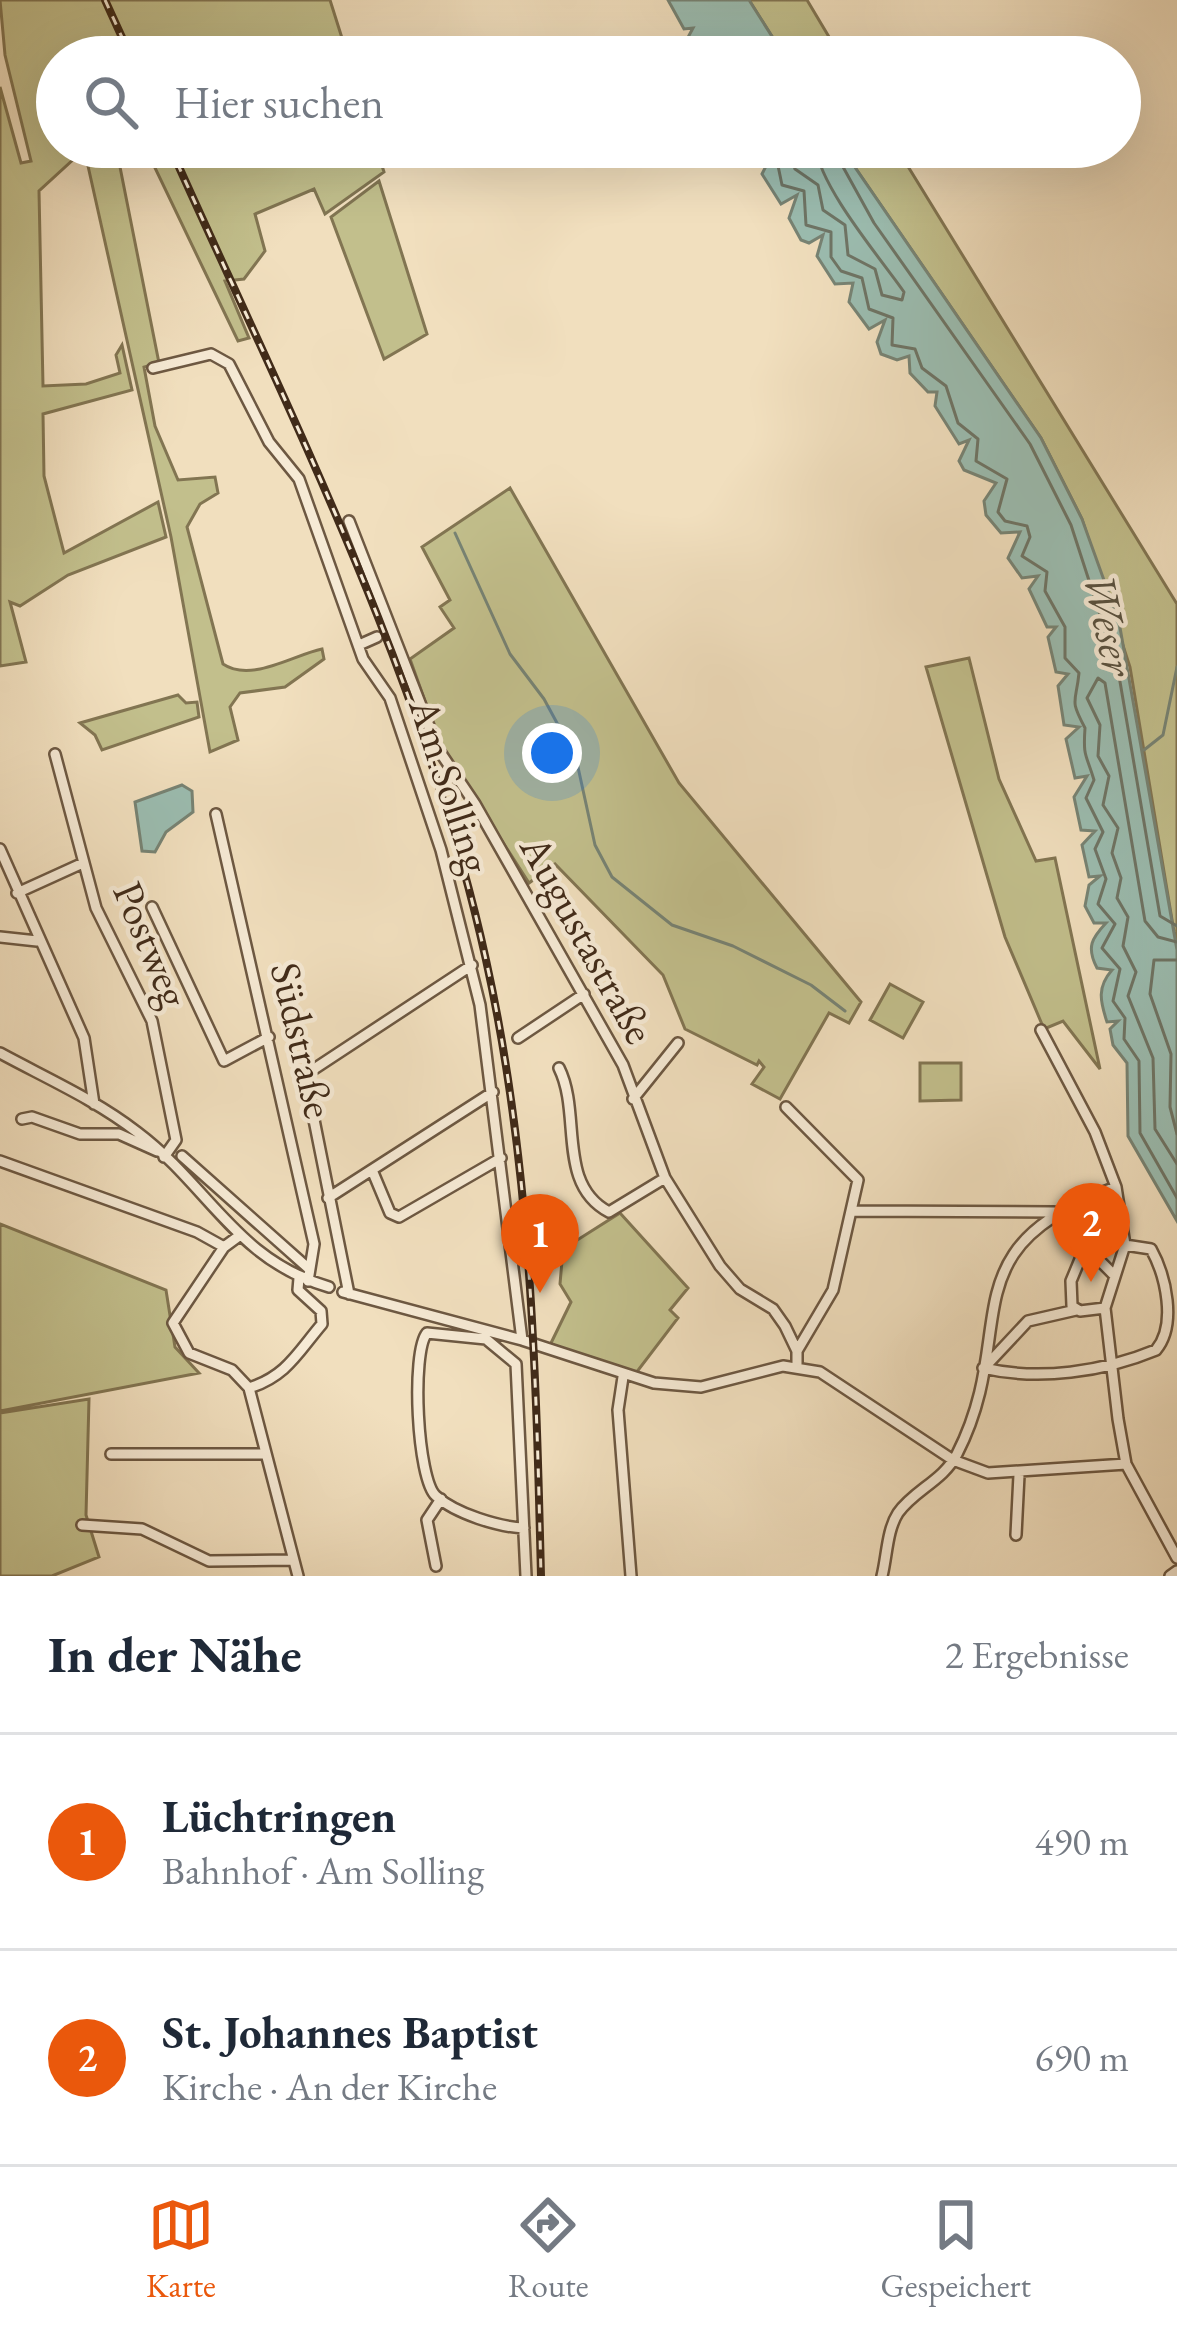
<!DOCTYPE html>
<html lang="de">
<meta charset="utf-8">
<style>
:root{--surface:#fff;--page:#f6f6f7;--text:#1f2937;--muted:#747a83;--line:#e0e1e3;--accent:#ea580c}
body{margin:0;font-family:"EB Garamond",serif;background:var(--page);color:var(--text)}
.you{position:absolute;left:552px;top:753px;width:42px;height:42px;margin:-30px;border:9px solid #fff;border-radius:50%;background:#1a73e8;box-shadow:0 0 0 18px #1a73e833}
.badge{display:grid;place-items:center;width:78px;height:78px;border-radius:50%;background:var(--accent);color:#fff;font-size:39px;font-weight:700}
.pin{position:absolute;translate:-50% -99px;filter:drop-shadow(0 3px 6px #0008)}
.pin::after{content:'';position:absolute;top:63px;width:42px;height:36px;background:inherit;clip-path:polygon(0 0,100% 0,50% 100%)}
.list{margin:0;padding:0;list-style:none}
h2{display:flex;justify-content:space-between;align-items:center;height:156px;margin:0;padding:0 48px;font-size:51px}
h2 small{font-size:39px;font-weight:400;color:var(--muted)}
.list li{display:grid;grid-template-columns:78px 1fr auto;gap:36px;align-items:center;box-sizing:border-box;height:216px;padding:0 48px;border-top:3px solid var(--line)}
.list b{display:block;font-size:45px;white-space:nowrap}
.list p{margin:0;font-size:39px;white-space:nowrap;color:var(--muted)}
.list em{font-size:39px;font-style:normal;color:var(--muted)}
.icon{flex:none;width:66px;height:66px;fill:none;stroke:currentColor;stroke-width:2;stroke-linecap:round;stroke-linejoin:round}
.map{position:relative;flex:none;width:1177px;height:1576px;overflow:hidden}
.search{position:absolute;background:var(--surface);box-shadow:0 12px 48px #0002;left:36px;right:36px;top:36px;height:132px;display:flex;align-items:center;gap:30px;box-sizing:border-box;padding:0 42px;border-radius:66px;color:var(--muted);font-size:45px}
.sheet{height:588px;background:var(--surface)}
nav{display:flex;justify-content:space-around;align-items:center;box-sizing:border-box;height:168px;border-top:3px solid var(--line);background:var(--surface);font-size:33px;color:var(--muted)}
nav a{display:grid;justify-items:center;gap:6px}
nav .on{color:var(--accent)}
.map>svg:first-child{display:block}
.green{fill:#c2bf8c;stroke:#827552;stroke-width:3}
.water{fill:#9bbdb1;stroke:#778374;stroke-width:3}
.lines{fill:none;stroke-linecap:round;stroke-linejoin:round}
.shore{stroke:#6e7465;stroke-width:3}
.stream{stroke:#778374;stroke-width:3}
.minor-casing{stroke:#6d5842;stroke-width:14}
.minor{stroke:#f6ead5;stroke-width:9}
.rail-casing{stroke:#412b19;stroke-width:8}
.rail{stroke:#f6ead5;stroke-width:3;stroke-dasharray:9;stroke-linecap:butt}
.labels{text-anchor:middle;stroke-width:9;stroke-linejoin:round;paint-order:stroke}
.street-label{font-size:42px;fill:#412b19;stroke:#f6ead5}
.water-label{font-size:45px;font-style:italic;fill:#58503f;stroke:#f6ead5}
</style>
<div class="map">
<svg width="1177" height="1576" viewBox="0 0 1177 1576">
<rect width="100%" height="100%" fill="#f1dfbe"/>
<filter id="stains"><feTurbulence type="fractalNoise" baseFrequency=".00167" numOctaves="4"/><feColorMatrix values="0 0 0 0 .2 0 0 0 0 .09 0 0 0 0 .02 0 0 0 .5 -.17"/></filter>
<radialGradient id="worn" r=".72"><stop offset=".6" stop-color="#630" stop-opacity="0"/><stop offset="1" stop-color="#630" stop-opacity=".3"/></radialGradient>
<path class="green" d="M 0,0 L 330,0 L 348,57 L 57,57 L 57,147 L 116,147 L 159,363 L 144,367 L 155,426 L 178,480 L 215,477 L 218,493 L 200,504 L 187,527 L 223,664 C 251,683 293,655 322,649 L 324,659 L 285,687 L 240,693 L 230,707 L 238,740 L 210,752 L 171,537 L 86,157 L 75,158 L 39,191 L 43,386 L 86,384 L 120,373 L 116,355 L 122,345 L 132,390 L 43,414 L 44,476 L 64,553 L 158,502 L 166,537 L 68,575 L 20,606 L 10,602 L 26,662 L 0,666 L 0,87 L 21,163 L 31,161 L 5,55 Z
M 749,0 L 807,0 L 841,57 L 785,57 Z
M 145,147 L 376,147 L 384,172 L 325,214 L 314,189 L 255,214 L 265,251 L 244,279 L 225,281 L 249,338 L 238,341 Z
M 841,147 L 896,147 L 1177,604 L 1177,950 L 1130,667 L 1082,519 L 1041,438 Z
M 379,181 L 427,334 L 384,359 L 331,217 Z
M 510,488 L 679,783 L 861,1002 L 849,1023 L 829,1013 L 780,1099 L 752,1084 L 764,1067 L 759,1061 L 757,1065 L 685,1029 L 663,975 L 555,864 L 529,883 L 441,746 L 410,659 L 454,628 L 440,607 L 450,600 L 422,547 Z
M 969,658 L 999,779 L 1036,861 L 1055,858 L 1100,1069 L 1063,1021 L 1044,1029 L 1005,937 L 926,667 Z
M 178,695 L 186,703 L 197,702 L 199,717 L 102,750 L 95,735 L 80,723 Z
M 890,984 L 923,1002 L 903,1038 L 870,1020 Z
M 920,1063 L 961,1063 L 961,1100 L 920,1101 Z
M 620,1213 L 688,1288 L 670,1310 L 678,1318 L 636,1373 L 558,1350 L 551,1343 L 571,1302 L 560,1284 L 563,1249 Z
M 0,1224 L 166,1290 L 175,1347 L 199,1373 L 0,1411 Z
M 89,1399 L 86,1515 L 99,1557 L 52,1576 L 0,1576 L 0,1413 Z"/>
<path class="water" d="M 668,0 L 749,0 L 785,57 L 692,57 L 686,41 L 693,28 L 684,29 Z
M 743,147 L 841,147 L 1041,438 L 1082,519 L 1119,622 L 1177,950 L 1177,1221 L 1128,1136 L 1127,1063 L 1113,1045 L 1110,1029 L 1118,1021 L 1107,1022 C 1100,1001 1097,987 1112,970 L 1097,968 C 1086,947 1092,938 1106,923 L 1094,923 L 1085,906 L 1089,885 L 1100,876 L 1089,877 L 1082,845 L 1095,831 L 1081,830 L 1074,797 L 1087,776 L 1075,778 L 1066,739 L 1079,727 L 1064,725 L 1058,686 L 1068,674 L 1056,672 L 1048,637 L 1056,627 L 1047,627 L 1029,589 L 1038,576 L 1022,578 L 1008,558 L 1020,532 L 1001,533 L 986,515 L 984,501 L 996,483 L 964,470 L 959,461 L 969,440 L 959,444 L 935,406 L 937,392 L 928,392 L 910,373 L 909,356 L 897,360 L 881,354 L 877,342 L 885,320 L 869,329 L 849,302 L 853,283 L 835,284 L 817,256 L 823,235 L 809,243 L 801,240 L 789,218 L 797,195 L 781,204 L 762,174 L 771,156 L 753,164 Z
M 182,785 L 192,791 L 193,812 L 166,832 L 155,852 L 142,851 L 135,802 Z"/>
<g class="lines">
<path class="shore" d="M 757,147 L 776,156 L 782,185 L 804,191 L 806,225 L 831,232 L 831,257 L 841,271 L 862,278 L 869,309 L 893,318 L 892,345 L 915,349 L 922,368 L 946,386 L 958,423 L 978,439 L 976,461 L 1007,479 L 998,512 L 1005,521 L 1027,526 L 1030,537 L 1022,556 L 1047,572 L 1045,591 L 1065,627 L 1065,658 L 1079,673 C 1076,704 1069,698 1085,728 C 1083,758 1086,753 1094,780 L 1086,798 L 1103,832 L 1095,849 L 1106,879 L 1098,904 L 1115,924 L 1102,948 L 1120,969 L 1113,1001 L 1125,1018 L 1124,1039 L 1139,1061 L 1140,1133 L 1177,1198
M 788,147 L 795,169 L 818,185 L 823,210 L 845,225 L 848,255 L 875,269 L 882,295 L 902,300 L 904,292 C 881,259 819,186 816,147
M 832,147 L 874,223 L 1030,444 L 1071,525 L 1118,670 L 1160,916 L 1177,926
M 1177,942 L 1158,937 L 1145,921 L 1105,683 L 1098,678 L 1087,698 L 1100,725 L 1098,756 L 1109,776 L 1103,805 L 1118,828 L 1112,853 L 1121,878 L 1117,898 L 1128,917 L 1123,946 L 1136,972 L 1128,996 L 1153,1058 L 1155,1129 L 1177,1164
M 1177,960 L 1154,960 L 1150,994 L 1171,1054 L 1170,1107 L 1177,1134"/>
<path class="stream" d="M 455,533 L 510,654 L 544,699 L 576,758 L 595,845 L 612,877 L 672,925 L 733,946 L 811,985 L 845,1011
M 1144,750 L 1163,735 L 1177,667"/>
<defs>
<path id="minor" d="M 153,368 L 211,354 L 229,364 L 269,442 L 299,479 L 363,659 L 390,698 L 441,850 L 480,1005 L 522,1340
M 349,521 L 438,749 L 475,804 L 623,1065 L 665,1178 L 720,1266 L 740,1289 L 773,1309 L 785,1326 L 797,1351 L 797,1367
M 359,645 L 377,637
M 55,754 L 96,908 L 152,1021 L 176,1140 L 164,1157
M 216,814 L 314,1244 L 308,1281
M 0,849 L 84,1038 L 94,1104
M 17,893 L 83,863
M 152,907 L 224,1061 L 269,1037
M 0,937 L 37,941
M 1041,1030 L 1095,1132 L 1116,1187 L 1125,1245 L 1105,1308 L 1118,1419 L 1126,1464 L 1177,1558
M 518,1038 L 584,994
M 0,1053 C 46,1078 96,1100 137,1132 C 209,1186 236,1260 329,1287
M 559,1068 C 582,1114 556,1184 609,1212 L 665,1178
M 633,1099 L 678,1043
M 786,1107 L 858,1180 L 833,1290 L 797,1351
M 22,1119 L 32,1117 L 80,1134 L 119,1134 L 157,1151
M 182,1156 L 308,1268
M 0,1161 L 197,1232 L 224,1247
M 372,1170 L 390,1213 L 399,1217 L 501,1158
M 328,1198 L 493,1092
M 852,1211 L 1054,1212
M 239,1236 L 224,1247 L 173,1323 L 189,1353 L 232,1370 L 249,1388 L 298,1576
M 343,1292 L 522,1340 L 654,1383 L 701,1387 L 783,1366 L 820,1372 L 953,1460 L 988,1473 L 1126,1464
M 349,1294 L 305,1075 L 472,965
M 1105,1308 L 1080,1311 L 1072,1306 L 1071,1281 L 1081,1257 L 1092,1253 L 1114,1275
M 486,1339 L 427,1333 C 411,1352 417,1479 436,1496 C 456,1514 499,1527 524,1528
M 486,1339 L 516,1364 L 526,1576
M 983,1368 C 1039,1381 1103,1372 1156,1350 C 1177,1325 1166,1276 1151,1249 L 1125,1245
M 984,1368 L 1028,1321 L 1076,1310
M 623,1377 L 618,1410 L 631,1576
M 249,1388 C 287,1376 298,1352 322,1324 L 321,1311 L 298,1290 L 299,1278
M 111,1454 L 264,1454
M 82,1525 L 142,1529 L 209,1561 L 291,1560
M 1016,1535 L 1019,1475
M 436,1566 L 427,1520 L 441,1499
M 882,1576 C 887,1556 887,1530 898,1513 C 914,1490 943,1481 957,1454 C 1021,1329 944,1249 1116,1187
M 1170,1576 L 1177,1571"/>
</defs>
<use href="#minor" class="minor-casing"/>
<use href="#minor" class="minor"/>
<defs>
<path id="rail" d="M 105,0 L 131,57
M 170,147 C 288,411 424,676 486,960 C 531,1163 536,1369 541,1576"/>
</defs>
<use href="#rail" class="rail-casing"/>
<use href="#rail" class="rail"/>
</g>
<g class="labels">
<g class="street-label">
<text transform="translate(451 785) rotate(72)" y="15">Am Solling</text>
<text transform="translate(588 939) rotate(61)" y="15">Augustastraße</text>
<text transform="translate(152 944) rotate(67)" y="15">Postweg</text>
<text transform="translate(303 1040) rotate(77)" y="15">Südstraße</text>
</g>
<g class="water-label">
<text transform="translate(1110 624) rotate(78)" y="16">Weser</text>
</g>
</g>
<rect width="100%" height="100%" filter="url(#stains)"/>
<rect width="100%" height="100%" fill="url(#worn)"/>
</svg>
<div class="you"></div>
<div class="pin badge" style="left:540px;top:1293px">1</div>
<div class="pin badge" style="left:1091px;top:1282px">2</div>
<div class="search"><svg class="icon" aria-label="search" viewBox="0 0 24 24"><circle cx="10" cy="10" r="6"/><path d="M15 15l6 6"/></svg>Hier suchen</div>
</div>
<section class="sheet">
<h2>In der Nähe<small>2 Ergebnisse</small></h2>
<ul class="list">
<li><span class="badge">1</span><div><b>Lüchtringen</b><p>Bahnhof · Am Solling</p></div><em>490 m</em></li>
<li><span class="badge">2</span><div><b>St. Johannes Baptist</b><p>Kirche · An der Kirche</p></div><em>690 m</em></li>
</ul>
</section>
<nav>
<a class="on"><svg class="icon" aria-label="map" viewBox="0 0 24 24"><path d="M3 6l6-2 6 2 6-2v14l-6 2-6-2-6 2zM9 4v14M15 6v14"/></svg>Karte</a>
<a><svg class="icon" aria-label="directions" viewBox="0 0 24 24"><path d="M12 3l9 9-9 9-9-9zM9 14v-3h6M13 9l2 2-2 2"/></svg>Route</a>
<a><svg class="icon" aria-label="saved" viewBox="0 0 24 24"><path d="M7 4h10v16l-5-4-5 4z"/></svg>Gespeichert</a>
</nav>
